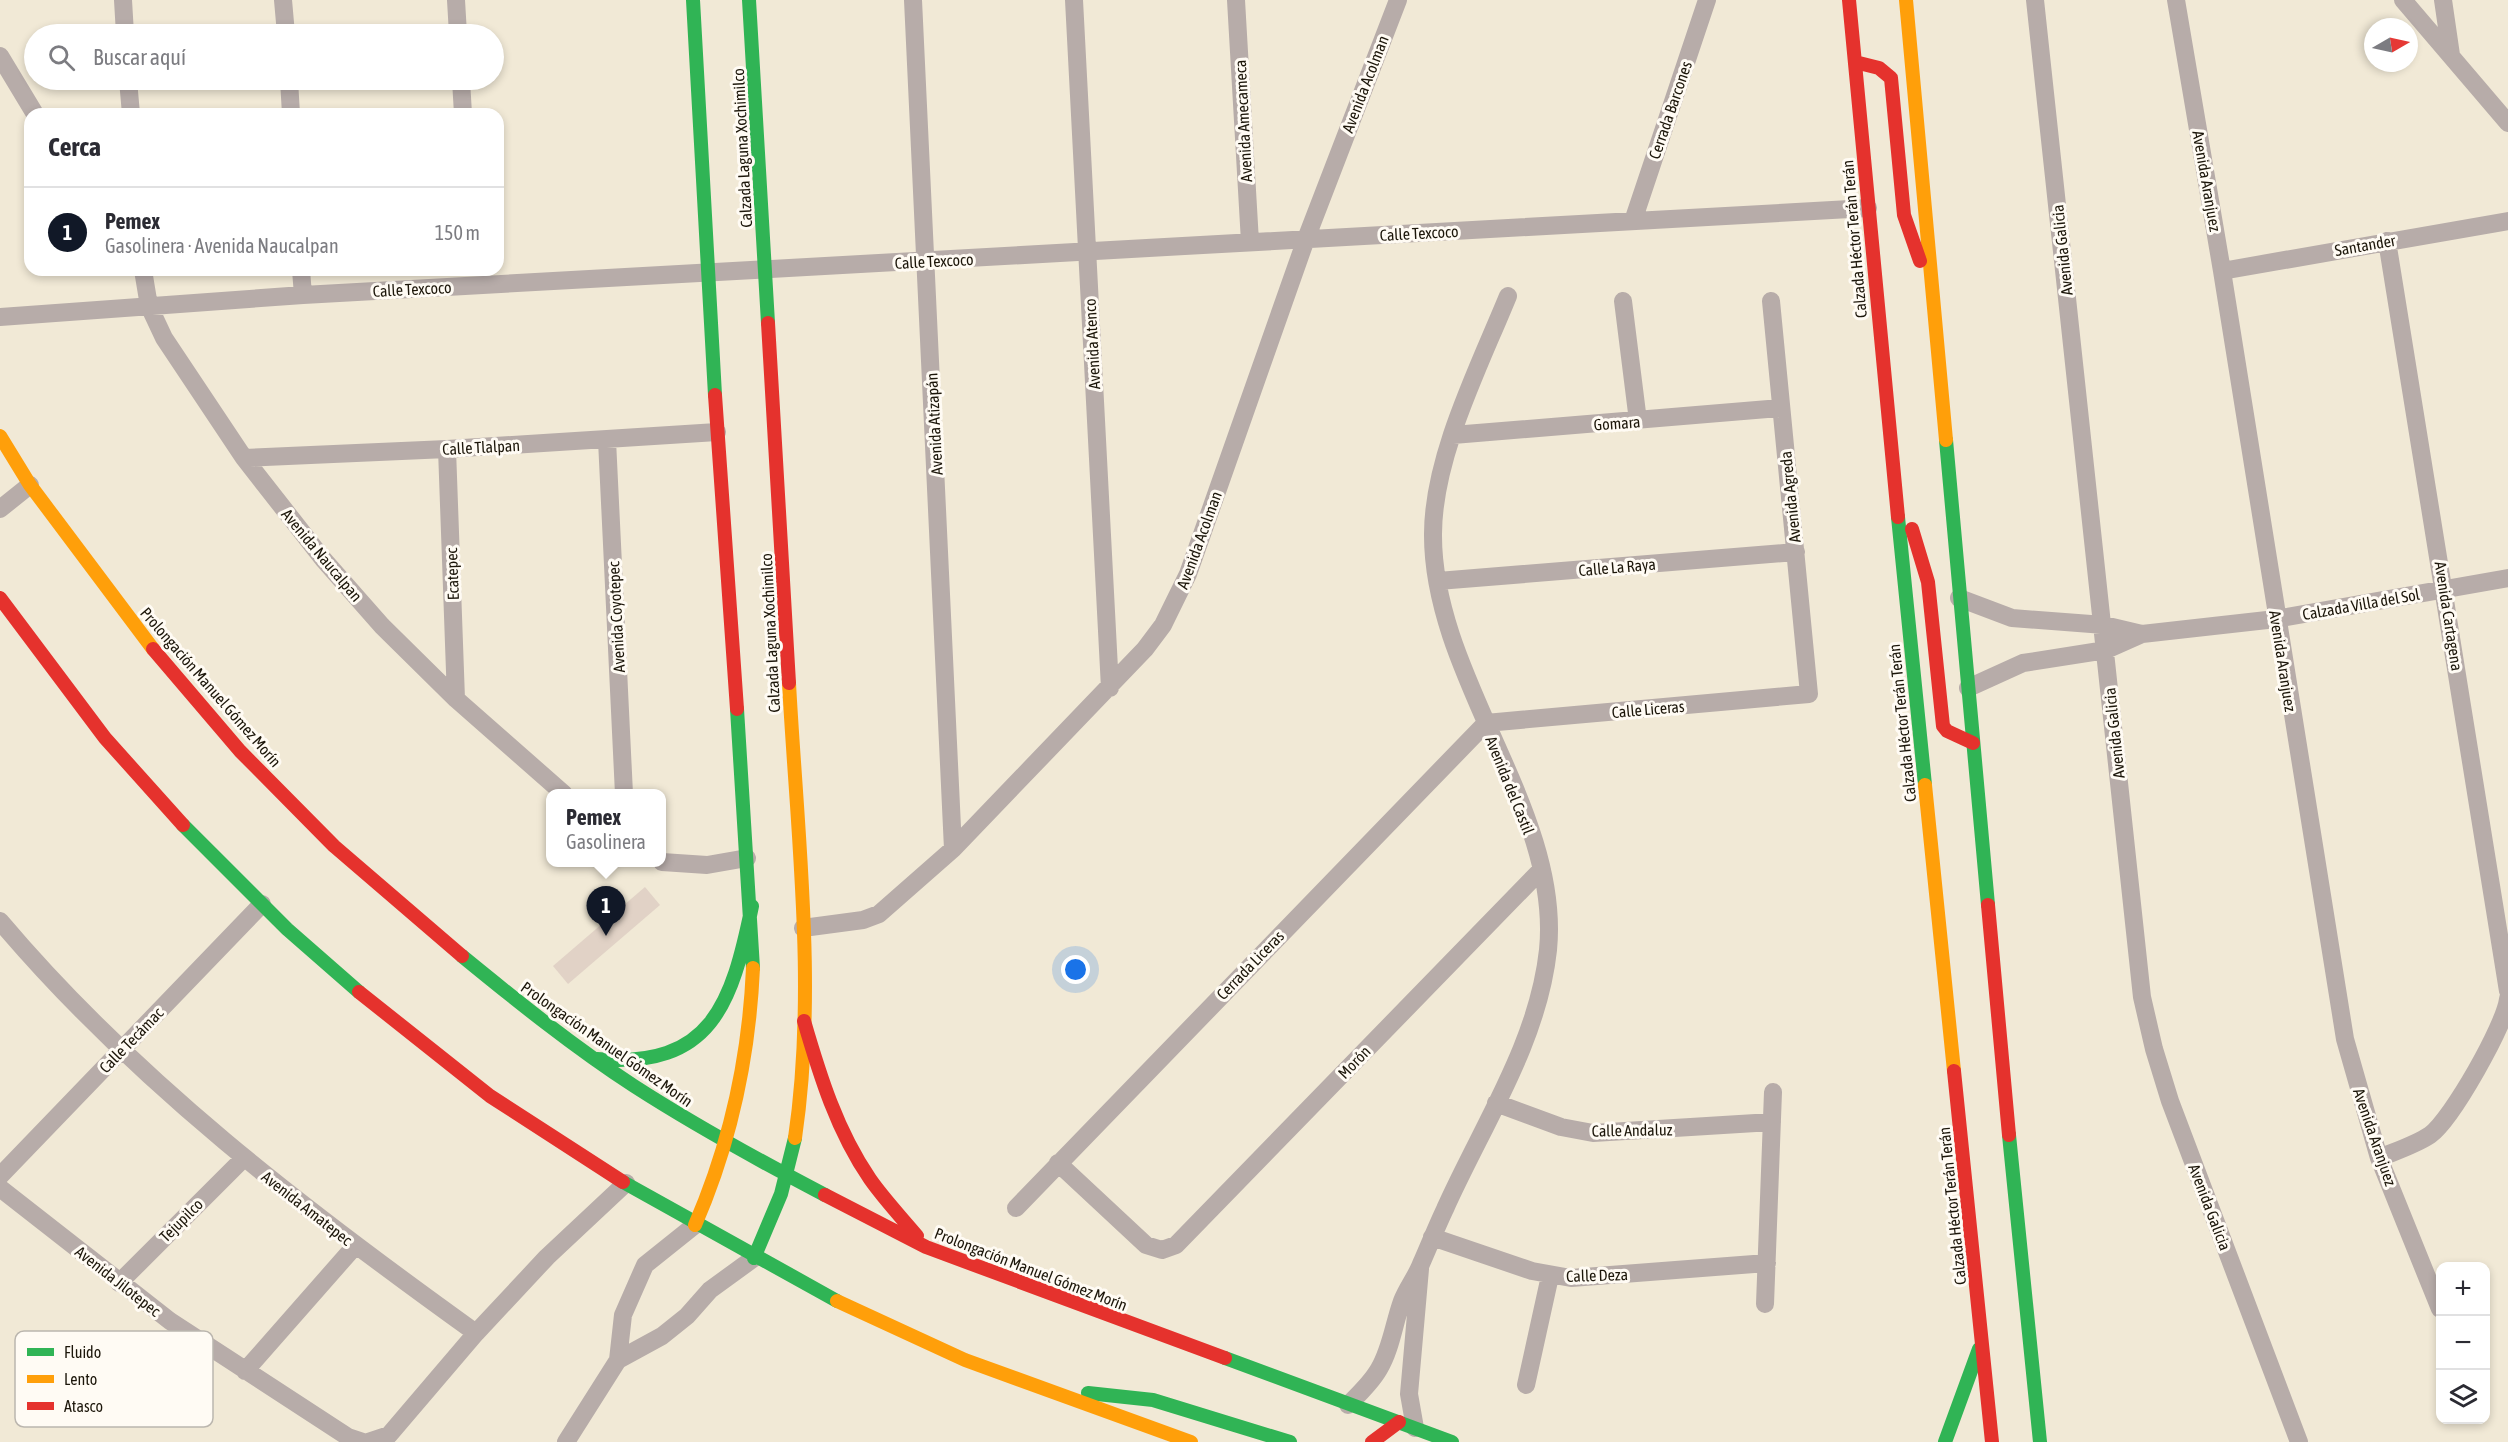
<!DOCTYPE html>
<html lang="es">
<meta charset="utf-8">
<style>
:root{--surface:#fff;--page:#f2f2f3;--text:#2b2b33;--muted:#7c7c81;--line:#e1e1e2;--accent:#111827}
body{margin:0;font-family:"Asap Condensed",sans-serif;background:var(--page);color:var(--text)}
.controls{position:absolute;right:18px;bottom:18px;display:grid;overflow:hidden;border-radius:12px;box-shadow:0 3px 9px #0003}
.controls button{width:54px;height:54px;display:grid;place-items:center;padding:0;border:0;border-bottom:2px solid var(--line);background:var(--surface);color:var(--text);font:30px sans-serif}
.compass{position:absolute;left:2364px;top:18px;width:54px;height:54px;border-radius:50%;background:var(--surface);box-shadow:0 3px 9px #0003;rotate:81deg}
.you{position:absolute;left:1076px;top:970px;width:21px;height:21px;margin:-15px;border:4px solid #fff;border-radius:50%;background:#1a73e8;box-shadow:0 0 0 9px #1a73e833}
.badge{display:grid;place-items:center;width:39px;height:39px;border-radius:50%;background:var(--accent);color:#fff;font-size:20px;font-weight:700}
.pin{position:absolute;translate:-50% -50px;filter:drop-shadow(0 2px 3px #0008)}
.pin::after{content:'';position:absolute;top:32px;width:21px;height:18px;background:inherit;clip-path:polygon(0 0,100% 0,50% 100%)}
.popup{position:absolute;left:546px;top:789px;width:120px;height:78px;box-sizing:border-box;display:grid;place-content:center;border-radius:12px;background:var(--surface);filter:drop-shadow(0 2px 4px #0005);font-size:20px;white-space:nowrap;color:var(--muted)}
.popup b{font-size:22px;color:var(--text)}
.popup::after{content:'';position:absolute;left:50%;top:100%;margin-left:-12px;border:12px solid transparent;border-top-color:var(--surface)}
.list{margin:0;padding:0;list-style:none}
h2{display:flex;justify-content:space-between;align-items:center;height:78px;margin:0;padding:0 24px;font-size:26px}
h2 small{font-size:20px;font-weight:400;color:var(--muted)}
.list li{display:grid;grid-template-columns:39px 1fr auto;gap:18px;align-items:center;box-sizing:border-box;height:90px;padding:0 24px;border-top:2px solid var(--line)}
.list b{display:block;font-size:22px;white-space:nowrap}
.list p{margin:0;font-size:20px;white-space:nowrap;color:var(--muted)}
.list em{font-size:20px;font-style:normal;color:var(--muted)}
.icon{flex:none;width:33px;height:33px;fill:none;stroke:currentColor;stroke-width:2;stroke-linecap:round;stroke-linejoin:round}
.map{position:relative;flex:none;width:2508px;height:1442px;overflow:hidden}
.search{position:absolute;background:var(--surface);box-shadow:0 3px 9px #0003;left:24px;top:24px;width:480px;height:66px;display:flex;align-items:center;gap:15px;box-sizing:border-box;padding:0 21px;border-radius:33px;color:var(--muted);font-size:22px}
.panel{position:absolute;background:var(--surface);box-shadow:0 3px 9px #0003;left:24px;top:108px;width:480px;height:168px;border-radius:18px}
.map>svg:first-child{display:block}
.building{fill:#e1d2c6}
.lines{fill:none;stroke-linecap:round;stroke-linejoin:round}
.street{stroke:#b7aca9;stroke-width:18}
.fast{stroke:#30b455;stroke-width:14}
.slow{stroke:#ff9f0a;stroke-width:14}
.jam{stroke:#e5322d;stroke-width:14}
.labels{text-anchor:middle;stroke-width:6;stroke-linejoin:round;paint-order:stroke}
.street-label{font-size:16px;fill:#1c160a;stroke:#fffbf4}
.key{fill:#fffbf4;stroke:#bbb6ae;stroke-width:1.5}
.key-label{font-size:16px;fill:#1c160a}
</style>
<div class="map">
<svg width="2508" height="1442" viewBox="0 0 2508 1442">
<rect width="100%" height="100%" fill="#f1e9d6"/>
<path class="building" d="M 645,887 L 660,905 L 568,984 L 553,966 Z"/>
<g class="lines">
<path class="street" d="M 123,0 L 125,34
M 283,0 L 286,34
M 456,0 L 458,34
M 913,0 L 953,849
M 1074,0 L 1110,688
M 1236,0 L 1250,242
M 2035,0 L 2142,997 L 2154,1049 L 2170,1101 L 2299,1442
M 2176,0 L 2222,271 L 2345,1039 L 2379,1158 L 2440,1309
M 2403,0 L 2508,123
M 2443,0 L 2451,55
M 0,56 L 35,114
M 128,80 L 131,114
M 289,80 L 291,114
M 461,80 L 463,114
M 1633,221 L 1707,0
M 2387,241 L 2508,991
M 143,270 L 149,306 L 164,338 L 244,458 L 323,559 L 382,626 L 456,699 L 564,794
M 301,270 L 303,295
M 2222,271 L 2508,221
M 1623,301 L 1638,421
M 0,317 L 303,295 L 1868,208
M 1453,435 L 1781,408
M 607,440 L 624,794
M 447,449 L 456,699
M 244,458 L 447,449 L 717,432
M 0,509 L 30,485
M 1438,581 L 1796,552
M 1959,598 L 2012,618 L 2104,625 L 2142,634
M 1968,688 L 2023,663 L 2106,650 L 2142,634 L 2276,619 L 2508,578
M 662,862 L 707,865 L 747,858
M 0,921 C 136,1082 306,1211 476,1333
M 803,928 L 863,920 L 879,914 L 953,849 L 1145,649 L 1163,625 L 1188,574 L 1306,239 L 1398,0
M 1496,1103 L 1561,1127 L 1593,1133 L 1772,1122
M 2379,1158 C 2396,1151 2415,1145 2430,1135 C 2452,1119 2505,1025 2508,999
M 1058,1163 L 1146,1245 L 1162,1250 L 1176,1245 L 1542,869
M 0,1176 L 262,904
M 0,1188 L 170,1321 L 348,1437 L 363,1442
M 1016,1208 L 1486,723 L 1809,694 L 1771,301
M 1432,1237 L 1532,1271 L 1571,1278 L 1767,1263
M 119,1283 L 244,1158
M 1765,1304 L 1773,1092
M 618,1360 L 662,1336 L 687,1316 L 710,1290 L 754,1258
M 245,1371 L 355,1246
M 1526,1385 L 1550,1276
M 1348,1405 C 1359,1394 1371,1383 1379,1369 C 1391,1349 1394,1323 1402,1301 C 1407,1288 1416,1277 1421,1264 C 1429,1246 1436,1228 1445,1209 C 1482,1126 1538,1043 1548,950 C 1562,810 1432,677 1433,534 C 1433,457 1479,367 1508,296
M 1415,1428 L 1409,1394 L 1420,1269
M 368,1442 L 389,1435 L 476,1333 L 547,1257 L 626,1183
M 566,1442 L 618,1360 L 623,1315 L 645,1265 L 695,1225"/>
<path class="fast" d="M 693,0 L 715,395
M 749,0 L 768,323
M 1946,440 L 1988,905
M 1898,517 L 1925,785
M 737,709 L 753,968
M 183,825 L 287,929 L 359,992
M 462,956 C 517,1001 574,1047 634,1086 C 696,1126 760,1161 825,1195
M 597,1059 C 712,1069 732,1003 752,906
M 2009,1135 L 2040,1442
M 623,1182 L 837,1301
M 754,1258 L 781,1194 L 795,1138
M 1225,1358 L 1452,1442
M 1088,1393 L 1153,1400 L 1290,1442
M 1945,1442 L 1979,1349"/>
<path class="slow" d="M 1906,0 L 1946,440
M 0,436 L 30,485 L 153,649
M 789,683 C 797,833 817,989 795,1138
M 1925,785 L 1954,1071
M 695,1225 C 731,1142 749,1059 753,968
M 837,1301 L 965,1360 L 1191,1442"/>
<path class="jam" d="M 1849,0 L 1898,517
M 1855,62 L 1879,68 L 1891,78 L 1904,215 L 1920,261
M 768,323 L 789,683
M 715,395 L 737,709
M 1912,529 L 1928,582 L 1943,726 L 1947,731 L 1973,743
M 0,598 L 105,738 L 183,825
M 153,649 L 240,751 L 334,846 L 462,956
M 1988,905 L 2009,1135
M 359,992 L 490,1096 L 623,1182
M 804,1021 C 820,1076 837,1131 870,1179 C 884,1199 901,1217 917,1236
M 1954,1071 L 1992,1442
M 825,1195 L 926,1247 L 1225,1358
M 1372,1442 L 1399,1422"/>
</g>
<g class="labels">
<g class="street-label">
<text transform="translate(1365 84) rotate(-69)" y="6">Avenida Acolman</text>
<text transform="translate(1670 110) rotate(-71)" y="6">Cerrada Barcones</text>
<text transform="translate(1243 121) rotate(-93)" y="6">Avenida Amecameca</text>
<text transform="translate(742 148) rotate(-93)" y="6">Calzada Laguna Xochimilco</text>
<text transform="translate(2207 181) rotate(80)" y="6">Avenida Aranjuez</text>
<text transform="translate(1419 233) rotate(-3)" y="6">Calle Texcoco</text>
<text transform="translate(1854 239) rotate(-95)" y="6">Calzada Héctor Terán Terán</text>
<text transform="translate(2365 245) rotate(-10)" y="6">Santander</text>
<text transform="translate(2062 250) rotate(-96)" y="6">Avenida Galicia</text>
<text transform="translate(934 261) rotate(-3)" y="6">Calle Texcoco</text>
<text transform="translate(412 289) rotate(-3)" y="6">Calle Texcoco</text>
<text transform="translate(1092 344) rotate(-93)" y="6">Avenida Atenco</text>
<text transform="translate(1617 423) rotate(-4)" y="6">Gomara</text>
<text transform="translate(934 424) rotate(-93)" y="6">Avenida Atizapán</text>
<text transform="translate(481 447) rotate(-3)" y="6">Calle Tlalpan</text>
<text transform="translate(1790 497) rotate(-96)" y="6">Avenida Agreda</text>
<text transform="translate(1199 540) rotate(-70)" y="6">Avenida Acolman</text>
<text transform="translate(322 555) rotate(50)" y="6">Avenida Naucalpan</text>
<text transform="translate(1617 567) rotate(-5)" y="6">Calle La Raya</text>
<text transform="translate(452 574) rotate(-92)" y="6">Ecatepec</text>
<text transform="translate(2361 604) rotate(-10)" y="6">Calzada Villa del Sol</text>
<text transform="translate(2449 616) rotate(81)" y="6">Avenida Cartagena</text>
<text transform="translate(616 617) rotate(-93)" y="6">Avenida Coyotepec</text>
<text transform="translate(770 633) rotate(-93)" y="6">Calzada Laguna Xochimilco</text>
<text transform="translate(2283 661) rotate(81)" y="6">Avenida Aranjuez</text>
<text transform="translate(211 687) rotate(49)" y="6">Prolongación Manuel Gómez Morín</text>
<text transform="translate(1648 709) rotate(-5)" y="6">Calle Liceras</text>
<text transform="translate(1902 723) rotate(-96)" y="6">Calzada Héctor Terán Terán</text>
<text transform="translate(2114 733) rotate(-96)" y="6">Avenida Galicia</text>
<text transform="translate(1510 785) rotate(68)" y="6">Avenida del Castil</text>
<text transform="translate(1250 965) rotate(-46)" y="6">Cerrada Liceras</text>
<text transform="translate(131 1040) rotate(-46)" y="6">Calle Tecámac</text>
<text transform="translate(607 1044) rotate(35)" y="6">Prolongación Manuel Gómez Morín</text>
<text transform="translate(1354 1062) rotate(-46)" y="6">Morón</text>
<text transform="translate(1632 1130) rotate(-1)" y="6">Calle Andaluz</text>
<text transform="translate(2375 1137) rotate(71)" y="6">Avenida Aranjuez</text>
<text transform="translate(1952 1206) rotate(-96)" y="6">Calzada Héctor Terán Terán</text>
<text transform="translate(2210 1207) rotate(69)" y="6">Avenida Galicia</text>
<text transform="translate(307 1208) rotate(38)" y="6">Avenida Amatepec</text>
<text transform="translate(181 1220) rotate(-45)" y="6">Tejupilco</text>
<text transform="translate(1031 1269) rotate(21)" y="6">Prolongación Manuel Gómez Morín</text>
<text transform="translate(1597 1275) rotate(-2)" y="6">Calle Deza</text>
<text transform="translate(118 1281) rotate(38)" y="6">Avenida Jilotepec</text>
</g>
</g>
<rect x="15" y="1331" width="198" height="96" rx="9" class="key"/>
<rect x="27" y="1348" width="27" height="8" fill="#30b455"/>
<rect x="27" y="1375" width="27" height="8" fill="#ff9f0a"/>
<rect x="27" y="1402" width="27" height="8" fill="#e5322d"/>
<g class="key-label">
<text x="64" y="1358">Fluido</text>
<text x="64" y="1385">Lento</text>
<text x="64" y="1412">Atasco</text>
</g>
</svg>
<div class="controls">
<button>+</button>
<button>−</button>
<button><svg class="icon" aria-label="layers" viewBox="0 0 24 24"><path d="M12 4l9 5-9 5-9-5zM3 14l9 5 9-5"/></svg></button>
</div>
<svg class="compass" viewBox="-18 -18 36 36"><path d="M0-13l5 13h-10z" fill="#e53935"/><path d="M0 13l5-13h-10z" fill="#7c7c81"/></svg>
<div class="you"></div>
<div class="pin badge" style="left:606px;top:936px">1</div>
<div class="popup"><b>Pemex</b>Gasolinera</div>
<div class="search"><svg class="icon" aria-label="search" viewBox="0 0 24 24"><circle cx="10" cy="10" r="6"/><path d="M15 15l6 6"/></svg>Buscar aquí</div>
<section class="panel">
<h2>Cerca<small></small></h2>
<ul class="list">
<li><span class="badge">1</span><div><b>Pemex</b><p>Gasolinera · Avenida Naucalpan</p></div><em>150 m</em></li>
</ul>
</section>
</div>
